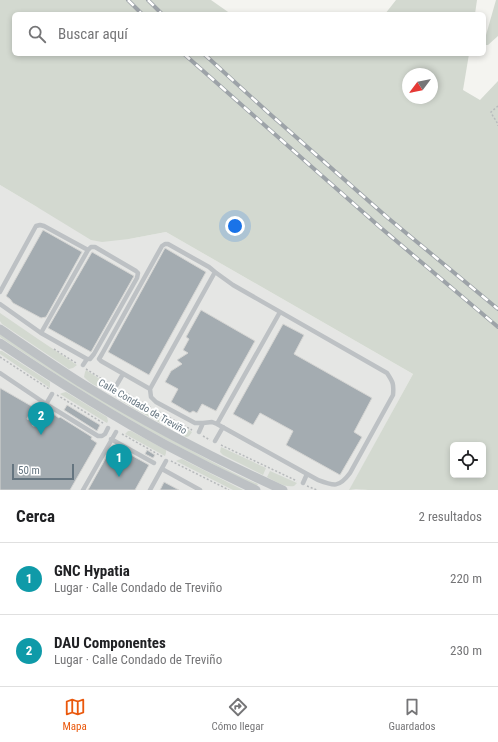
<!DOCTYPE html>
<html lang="es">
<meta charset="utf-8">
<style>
:root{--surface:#fff;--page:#f2f2f2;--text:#202124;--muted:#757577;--line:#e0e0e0;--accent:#ea580c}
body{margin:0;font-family:"Roboto Condensed",sans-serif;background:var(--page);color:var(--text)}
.controls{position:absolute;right:12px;bottom:12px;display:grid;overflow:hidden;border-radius:6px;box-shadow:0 2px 6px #0003}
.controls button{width:36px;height:36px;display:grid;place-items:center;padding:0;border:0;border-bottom:1px solid var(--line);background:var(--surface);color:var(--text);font:20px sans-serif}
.compass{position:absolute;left:402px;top:68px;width:36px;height:36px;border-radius:50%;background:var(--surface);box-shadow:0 2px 6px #0003;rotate:238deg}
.scale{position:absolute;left:12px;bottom:10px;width:62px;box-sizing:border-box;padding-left:4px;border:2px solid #657580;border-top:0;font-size:11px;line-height:14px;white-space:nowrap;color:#657580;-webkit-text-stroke:3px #fff;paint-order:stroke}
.you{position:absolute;left:235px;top:226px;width:14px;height:14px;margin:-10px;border:3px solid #fff;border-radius:50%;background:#1a73e8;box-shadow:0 0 0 6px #1a73e833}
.badge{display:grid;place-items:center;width:26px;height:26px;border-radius:50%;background:var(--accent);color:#fff;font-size:13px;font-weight:700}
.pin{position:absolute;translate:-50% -33px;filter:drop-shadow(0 1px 2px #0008)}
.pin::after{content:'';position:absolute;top:21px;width:14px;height:12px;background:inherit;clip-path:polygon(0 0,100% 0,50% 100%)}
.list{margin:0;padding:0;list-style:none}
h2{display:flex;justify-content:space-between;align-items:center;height:52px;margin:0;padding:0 16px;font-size:17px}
h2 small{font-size:13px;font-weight:400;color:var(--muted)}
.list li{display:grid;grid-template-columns:26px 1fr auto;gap:12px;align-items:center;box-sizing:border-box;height:72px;padding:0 16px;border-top:1px solid var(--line)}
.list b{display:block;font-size:15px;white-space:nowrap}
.list p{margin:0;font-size:13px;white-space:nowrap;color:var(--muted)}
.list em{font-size:13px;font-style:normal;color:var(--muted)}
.icon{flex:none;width:22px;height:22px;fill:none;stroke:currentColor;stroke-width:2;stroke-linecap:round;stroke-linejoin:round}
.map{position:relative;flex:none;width:498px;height:490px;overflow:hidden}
.search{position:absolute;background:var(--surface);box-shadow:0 2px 6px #0003;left:12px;right:12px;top:12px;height:44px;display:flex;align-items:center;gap:10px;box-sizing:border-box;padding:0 14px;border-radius:6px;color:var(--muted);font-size:15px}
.sheet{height:196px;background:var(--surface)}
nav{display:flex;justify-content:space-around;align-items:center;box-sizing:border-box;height:56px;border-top:1px solid var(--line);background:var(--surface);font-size:11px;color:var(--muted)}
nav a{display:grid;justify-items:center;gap:2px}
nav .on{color:var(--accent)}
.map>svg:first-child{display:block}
.built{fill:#e5e6e4}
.green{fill:#d3d9d0;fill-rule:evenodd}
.building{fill:#a4acb1;stroke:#d5d5d3}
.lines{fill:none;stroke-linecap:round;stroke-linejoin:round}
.path{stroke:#b7babc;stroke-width:1.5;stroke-dasharray:2 2;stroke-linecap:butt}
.lane{stroke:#bdc1c4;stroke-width:4.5}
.street{stroke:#bdc1c4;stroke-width:9}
.rail-casing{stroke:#9da3a8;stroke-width:4}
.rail{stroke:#fff;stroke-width:2.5;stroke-dasharray:8;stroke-linecap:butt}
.labels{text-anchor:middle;stroke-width:4;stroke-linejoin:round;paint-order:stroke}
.street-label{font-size:10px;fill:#657580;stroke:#fff}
</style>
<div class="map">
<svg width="498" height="490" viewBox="0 0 498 490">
<rect width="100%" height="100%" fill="#f4f4f0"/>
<path class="built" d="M 0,185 L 37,207 L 129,239 L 166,232 L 413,374 L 350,489 L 361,489 L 368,490 L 0,490 Z"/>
<path class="green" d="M 0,0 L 211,0 L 231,14 L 14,14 L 14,54 L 469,54 L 463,90 L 480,100 L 498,81 L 498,490 L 368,490 L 356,489 L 349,490 L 413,374 L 166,232 L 129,239 L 102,242 L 91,240 L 37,207 L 0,185 ZM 408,74 L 432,74 L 432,98 L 408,98 ZM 453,445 L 483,445 L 483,475 L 453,475 Z
M 396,0 L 477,0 L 475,14 L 385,14 Z
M 496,0 L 498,0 L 498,36 L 488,45 L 484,45 L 484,42 Z
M 0,313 L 38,339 L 77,365 L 73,368 L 69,369 L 2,324 L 0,321 Z
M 0,334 C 60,376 122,414 187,448 C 211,461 234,474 258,484 L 257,486 C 216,466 175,446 136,423 C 89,396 44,367 0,337 Z
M 0,351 L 2,351 L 50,382 L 50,388 L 0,354 Z
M 86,370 L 109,385 C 100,391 91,384 84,377 L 85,372 Z
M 66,392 L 107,417 L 108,421 L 107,423 L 60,394 L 62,393 Z
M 120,392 L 192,432 C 190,435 189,437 186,437 L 133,408 L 120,400 L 119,396 Z
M 128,431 L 131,431 L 166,450 L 166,453 L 165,456 L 125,434 Z
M 221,447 L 266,468 L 263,475 L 223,455 L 220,452 Z
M 182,459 L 243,490 L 233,490 L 176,461 L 178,460 Z
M 270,471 L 297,483 L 294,486 C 285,488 275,481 267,477 Z"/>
<path class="building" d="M 43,230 L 82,252 L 46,317 L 41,318 L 13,303 L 10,299 L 6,296 Z
M 165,248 L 206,272 L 149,375 L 108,352 Z
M 92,252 L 134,276 L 91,352 L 48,328 Z
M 201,310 L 255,341 L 216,411 L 202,404 L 197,413 L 193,411 L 190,413 L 171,402 L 178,389 L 165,382 L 171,371 L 182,364 L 177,360 L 188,353 L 183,350 L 189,339 L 186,337 Z
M 283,324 L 304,335 L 294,354 L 372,398 L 354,432 L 362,437 L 340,475 L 286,445 L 293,431 L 260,413 L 253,425 L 233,414 Z
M 0,388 L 33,407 L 27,419 L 32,421 L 32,424 L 33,426 L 36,426 L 38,425 L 42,427 L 48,415 L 51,417 L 53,414 L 59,418 L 60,417 L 92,437 L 91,439 L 97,443 L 70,490 L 0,490 Z
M 67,405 L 100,425 L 97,431 L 64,410 Z
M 113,445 L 149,465 L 135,490 L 88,490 Z
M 147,450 L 155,455 L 153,458 L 145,454 Z
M 164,482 L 179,490 L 160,490 Z"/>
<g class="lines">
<path class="path" d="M 498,106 L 491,112 C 493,118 497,120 498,126
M 54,349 L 76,363
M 0,357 L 49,389
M 86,369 L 110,384
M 121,390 L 152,408
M 57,395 L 103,423
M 159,412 L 192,430
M 122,434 L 163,457
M 203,436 L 210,440
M 221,445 L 297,481
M 171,461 L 229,490
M 307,486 L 317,490"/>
<path class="lane" d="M 0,292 L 36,226 L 40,225 L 44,226 L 88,250
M 0,304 L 41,333
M 83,365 L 87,359 L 90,359 L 94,354 L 137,278 L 138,273 L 136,271 L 95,247 L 91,247 L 88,250 L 41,333 L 87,359
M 0,373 L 46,404 L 98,436 L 102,436 L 105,434 L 108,428
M 116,386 L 123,374
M 150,389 L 101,361 L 99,359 L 102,354 L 162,246 L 165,244 L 168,244 L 209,267 L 215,272
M 35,423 L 52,394
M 217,424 L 212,422 L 203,423 L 195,423 L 156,402 L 151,397 L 150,389 L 215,272 L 233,285 L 387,373 C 393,382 394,384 393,395 L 350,473 C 339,488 334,486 318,480 L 217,424 L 280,312
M 199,432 L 203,423
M 111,439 L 154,463
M 215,441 L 223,427
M 162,469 L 200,490
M 303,483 L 307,474
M 83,490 L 116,432
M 150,490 L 166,461"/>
<path class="street" d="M 0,329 C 28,348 57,368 86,386 C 149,425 215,459 283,490
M 0,343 C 54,379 109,414 166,445 C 196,461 226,476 256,490"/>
<defs>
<path id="rail" d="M 128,0 L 142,14
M 148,0 L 162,14
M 184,54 L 381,228 L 498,327
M 204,54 L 271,115 L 388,218 L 498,309"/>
</defs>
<use href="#rail" class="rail-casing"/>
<use href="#rail" class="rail"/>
</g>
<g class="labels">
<g class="street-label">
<text transform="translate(143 406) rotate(30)" y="4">Calle Condado de Treviño</text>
</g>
</g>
</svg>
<div class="controls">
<button><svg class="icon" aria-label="locate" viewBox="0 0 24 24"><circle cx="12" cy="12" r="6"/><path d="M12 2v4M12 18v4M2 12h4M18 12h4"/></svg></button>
</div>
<svg class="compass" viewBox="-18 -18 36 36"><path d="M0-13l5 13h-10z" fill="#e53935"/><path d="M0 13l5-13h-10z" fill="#757577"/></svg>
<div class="scale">50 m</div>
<div class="you"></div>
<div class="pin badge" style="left:119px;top:477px;background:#0f9aa8">1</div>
<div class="pin badge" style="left:41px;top:435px;background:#0f9aa8">2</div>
<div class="search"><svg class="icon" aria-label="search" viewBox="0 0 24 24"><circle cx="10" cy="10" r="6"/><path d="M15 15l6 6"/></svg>Buscar aquí</div>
</div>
<section class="sheet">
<h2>Cerca<small>2 resultados</small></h2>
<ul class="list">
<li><span class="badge" style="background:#0f9aa8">1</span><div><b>GNC Hypatia</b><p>Lugar · Calle Condado de Treviño</p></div><em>220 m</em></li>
<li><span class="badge" style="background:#0f9aa8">2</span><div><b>DAU Componentes</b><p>Lugar · Calle Condado de Treviño</p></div><em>230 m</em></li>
</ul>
</section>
<nav>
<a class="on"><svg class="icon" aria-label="map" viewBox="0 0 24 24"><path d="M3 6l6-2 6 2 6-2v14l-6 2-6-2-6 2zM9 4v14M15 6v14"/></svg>Mapa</a>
<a><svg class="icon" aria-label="directions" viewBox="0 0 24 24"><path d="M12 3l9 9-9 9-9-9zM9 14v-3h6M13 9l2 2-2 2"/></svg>Cómo llegar</a>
<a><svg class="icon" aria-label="saved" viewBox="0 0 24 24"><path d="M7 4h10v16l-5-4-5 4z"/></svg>Guardados</a>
</nav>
